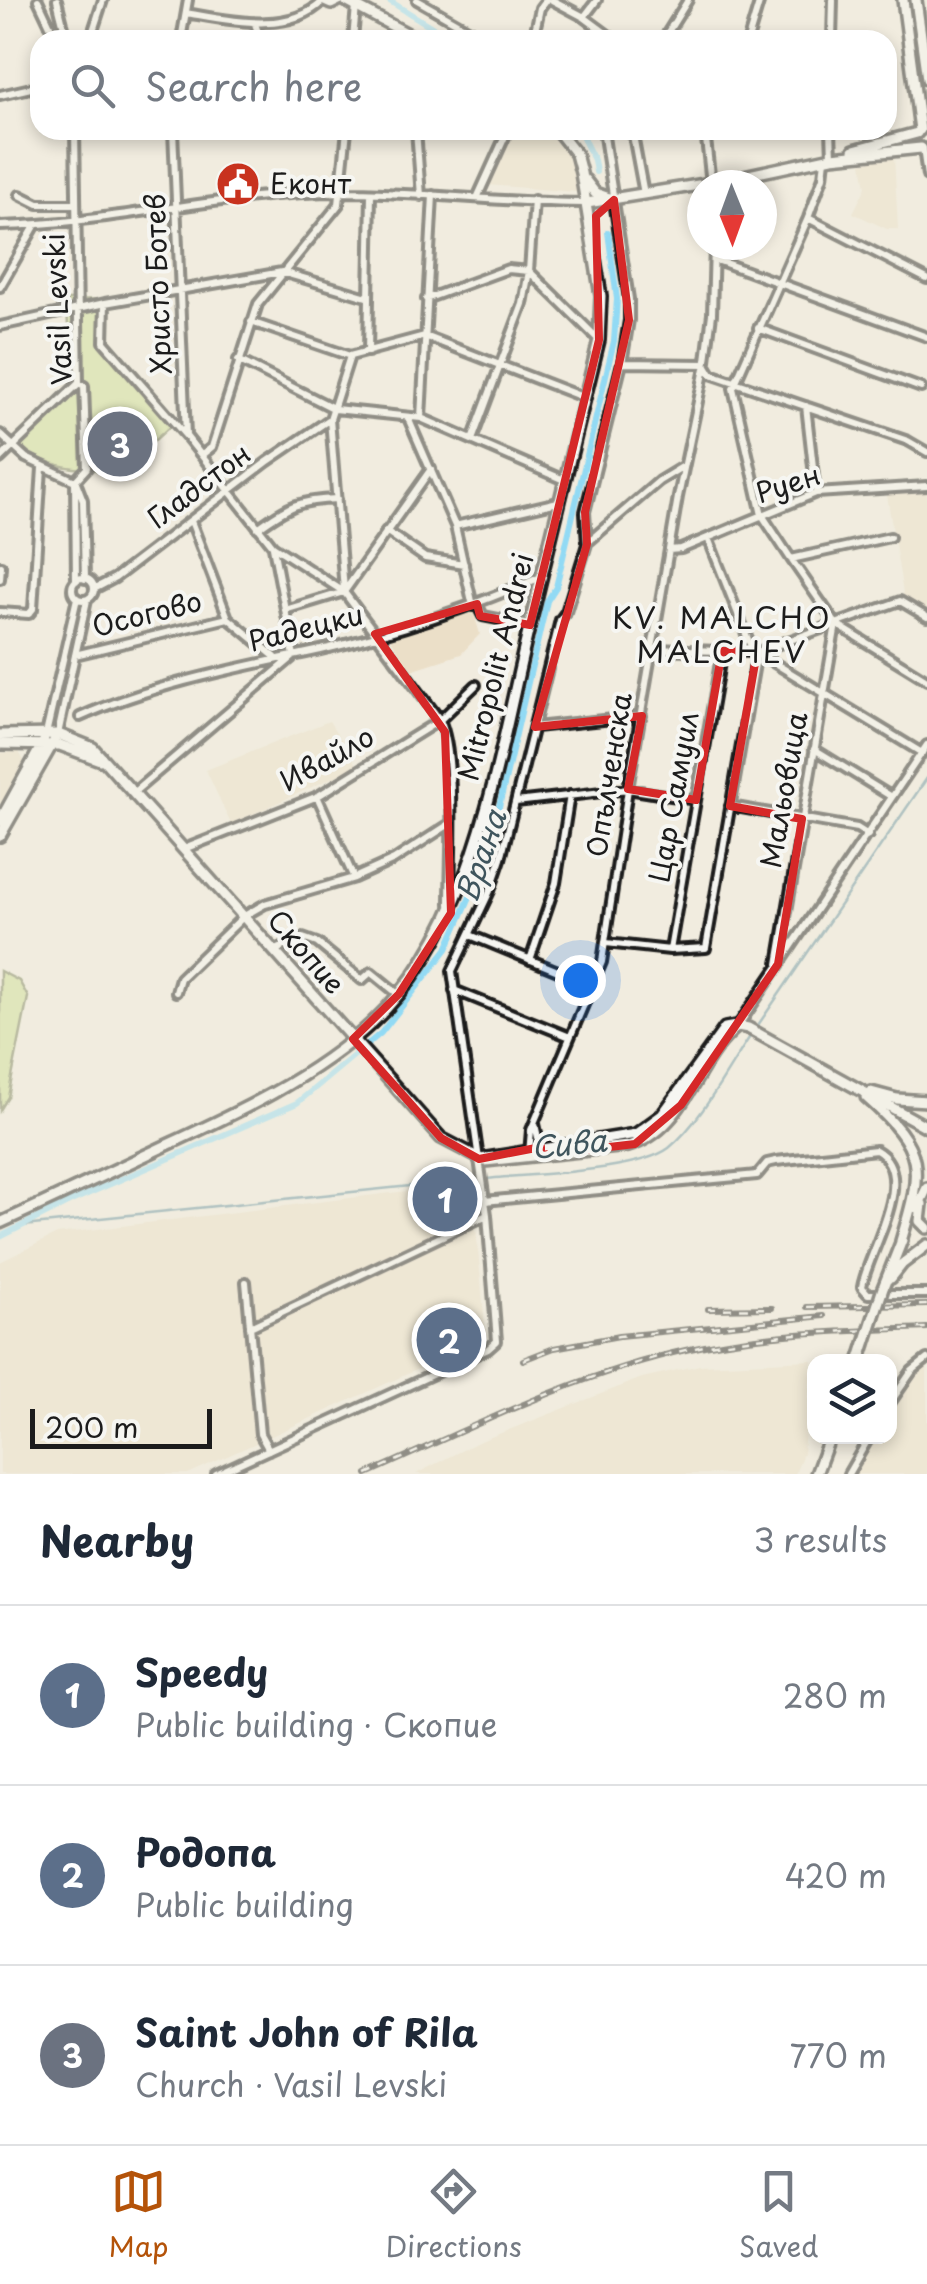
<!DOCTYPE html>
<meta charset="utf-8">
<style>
:root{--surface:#fff;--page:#f2f2f3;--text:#1f2937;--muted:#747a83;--line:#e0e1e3;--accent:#b45309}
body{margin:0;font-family:"Playpen Sans",sans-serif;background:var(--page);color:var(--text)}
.controls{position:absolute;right:30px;bottom:30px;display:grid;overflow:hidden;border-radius:20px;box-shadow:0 5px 15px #0003}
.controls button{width:90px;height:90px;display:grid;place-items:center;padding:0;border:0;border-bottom:2px solid var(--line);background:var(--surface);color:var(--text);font:50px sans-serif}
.compass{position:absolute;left:687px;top:170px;width:90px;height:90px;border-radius:50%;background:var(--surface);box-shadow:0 5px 15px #0003;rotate:179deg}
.scale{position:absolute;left:30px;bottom:25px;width:182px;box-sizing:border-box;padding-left:10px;border:5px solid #1c1c1c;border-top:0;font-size:28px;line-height:35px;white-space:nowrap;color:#1c1c1c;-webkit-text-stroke:8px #f6f6f2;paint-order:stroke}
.you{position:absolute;left:580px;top:980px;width:35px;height:35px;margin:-25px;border:8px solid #fff;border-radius:50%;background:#1a73e8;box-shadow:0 0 0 15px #1a73e833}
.badge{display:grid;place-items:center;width:65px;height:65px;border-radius:50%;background:var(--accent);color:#fff;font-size:32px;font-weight:700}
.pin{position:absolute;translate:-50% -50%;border:5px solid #fff;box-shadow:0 2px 10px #0006}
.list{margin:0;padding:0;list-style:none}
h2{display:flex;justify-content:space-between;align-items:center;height:130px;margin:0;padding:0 40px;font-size:42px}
h2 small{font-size:32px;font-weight:400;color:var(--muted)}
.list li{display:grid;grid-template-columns:65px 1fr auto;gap:30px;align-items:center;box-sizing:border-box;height:180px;padding:0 40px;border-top:2px solid var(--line)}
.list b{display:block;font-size:38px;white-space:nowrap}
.list p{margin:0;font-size:32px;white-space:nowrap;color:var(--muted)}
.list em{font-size:32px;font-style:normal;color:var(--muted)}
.icon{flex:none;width:55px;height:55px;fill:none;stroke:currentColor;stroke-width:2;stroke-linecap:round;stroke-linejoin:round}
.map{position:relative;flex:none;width:927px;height:1474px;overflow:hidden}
.search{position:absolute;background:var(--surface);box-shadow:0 5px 15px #0003;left:30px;right:30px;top:30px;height:110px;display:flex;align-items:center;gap:25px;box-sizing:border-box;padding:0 35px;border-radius:30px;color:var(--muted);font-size:38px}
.sheet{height:670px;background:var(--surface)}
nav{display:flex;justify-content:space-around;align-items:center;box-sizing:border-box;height:140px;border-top:2px solid var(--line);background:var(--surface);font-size:28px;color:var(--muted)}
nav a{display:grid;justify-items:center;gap:5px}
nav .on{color:var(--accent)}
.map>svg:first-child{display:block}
.built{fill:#ebdfc8}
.green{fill:#ccdd92;stroke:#747c57;stroke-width:2.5}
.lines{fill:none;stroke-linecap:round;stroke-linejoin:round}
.stream{stroke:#638e9e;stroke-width:2.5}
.canal{stroke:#92daf4;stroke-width:6}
.street-casing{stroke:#1c1c1c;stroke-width:14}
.secondary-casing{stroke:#1c1c1c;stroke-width:16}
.primary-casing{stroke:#1c1c1c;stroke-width:16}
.street{stroke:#f6f6f2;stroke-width:6}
.secondary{stroke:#f6f6f2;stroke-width:9}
.primary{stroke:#f6f6f2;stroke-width:9}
.rail-casing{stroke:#1c1c1c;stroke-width:6}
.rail{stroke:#f6f6f2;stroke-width:2.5;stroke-dasharray:8;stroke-linecap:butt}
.primary-bridge-casing{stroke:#1c1c1c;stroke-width:16;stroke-linecap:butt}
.primary-bridge{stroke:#f6f6f2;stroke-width:9}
.marked{fill:none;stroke:#d62828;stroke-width:8;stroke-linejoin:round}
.labels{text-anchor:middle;stroke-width:8;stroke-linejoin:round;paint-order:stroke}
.poi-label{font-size:28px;fill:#1c1c1c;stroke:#f6f6f2;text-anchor:start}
.street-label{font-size:28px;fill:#1c1c1c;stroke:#f6f6f2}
.neighbourhood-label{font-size:30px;letter-spacing:2.5px;fill:#1c1c1c;stroke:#f6f6f2}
.water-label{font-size:30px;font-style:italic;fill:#3f555d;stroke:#f6f6f2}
</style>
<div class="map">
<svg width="927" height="1474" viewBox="0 0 927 1474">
<rect width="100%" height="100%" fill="#f1ecdf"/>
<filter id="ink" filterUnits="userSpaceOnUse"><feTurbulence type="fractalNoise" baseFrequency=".01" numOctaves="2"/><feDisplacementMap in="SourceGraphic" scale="20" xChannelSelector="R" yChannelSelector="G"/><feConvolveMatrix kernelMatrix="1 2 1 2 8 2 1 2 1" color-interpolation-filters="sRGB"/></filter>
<g filter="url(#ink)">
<path class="built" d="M 513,130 L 542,130 L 561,143 L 575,164 L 576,192 L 488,185 Z
M 894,156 L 898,229 L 887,229 L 853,213 L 866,187 L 862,163 Z
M 927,491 L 927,613 L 904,599 L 887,495 Z
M 473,611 L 480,634 L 461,654 L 411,670 L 389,637 Z
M 329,721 L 358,766 L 231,824 L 206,770 Z
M 19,752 L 27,766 L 0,814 L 0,753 Z
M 472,1183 L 486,1338 L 188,1474 L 0,1474 L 0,1262 L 57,1234 Z
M 927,1359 L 927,1474 L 848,1474 L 870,1437 L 890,1436 L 890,1403 L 899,1386 Z
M 812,1360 L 803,1453 L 795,1474 L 416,1474 L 478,1442 L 642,1378 L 700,1365 Z"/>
<path class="green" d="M 109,299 L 108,342 L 176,421 L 122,470 C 82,471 45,469 14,442 L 70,389 L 67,300 Z
M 0,971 L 19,981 L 28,997 L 8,1097 L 0,1110 Z"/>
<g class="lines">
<path class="stream" d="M 756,1028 L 927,778
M 486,1179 C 529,1174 637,1172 669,1148 C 701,1122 728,1069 751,1035
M 23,1226 L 478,1179"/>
<path class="canal" d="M 388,0 L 453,40
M 579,130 L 594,160 L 596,172
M 0,1237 L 71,1201 L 297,1103 L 381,1033 L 447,949 L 487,858 L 547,601 L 556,587 L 614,341 L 617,299 L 608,232"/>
<defs>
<path id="street" d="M 38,0 L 57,40
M 57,0 L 67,40
M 417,0 L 487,40
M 552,0 L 584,17 L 615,40
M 186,13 C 228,20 289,35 323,1
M 584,17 L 597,0
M 255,24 L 261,40
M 90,40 L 103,0
M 181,40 L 188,0
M 353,40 L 356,6
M 533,40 L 540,8 L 546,0
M 663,40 L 688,0
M 748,40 L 760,0
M 832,40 L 833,0
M 0,95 L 40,86
M 75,130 L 79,383 L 84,386 L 87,468 L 75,481 L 76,581
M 173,130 L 186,435
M 416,130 L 421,196
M 603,130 L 629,299 L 629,320 L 622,363 L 705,364 L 711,374 L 908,441 L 927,452
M 632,130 L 644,194
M 705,130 L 711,184
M 831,130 L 832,157
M 923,148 L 927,176
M 825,159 L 823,177 L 808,218 L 733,388 L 762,515 L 791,559 L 836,624 L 927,680
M 20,195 L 38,204 L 75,204
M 478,196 L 508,130
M 534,200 L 529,271 L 599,340
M 808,218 L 927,279
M 0,226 C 115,223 228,192 342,192 C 424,192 505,203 586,203
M 714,259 L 927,337
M 0,287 L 35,226
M 426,299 L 508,269 L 529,271 L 523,304 L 472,440
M 105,303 L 104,342 L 186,436 L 273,546 L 344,592 L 440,720 C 457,758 450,858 450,904
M 251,322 L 350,356 L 425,336 L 585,398
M 0,326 L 105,303 L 282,272 L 367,297
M 758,328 L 921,388
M 368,352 L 371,194
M 238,360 L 335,409 L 421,418 L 564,480
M 806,406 L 816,493
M 408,418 L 455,526 L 473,606
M 421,418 L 433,195
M 0,434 L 26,458 L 75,481
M 202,455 L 212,447 L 258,304 L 339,204 L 347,130
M 0,459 L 79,383
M 76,482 L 83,500 L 85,579
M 191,521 L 228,618
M 455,526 L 558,502
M 258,528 C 288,506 300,500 337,499
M 386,531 L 425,558 L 464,564
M 708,538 L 751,647 L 756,652
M 587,543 L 659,481 L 682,467
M 669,550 L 681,549 L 816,493 L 927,486
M 791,559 L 890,537
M72 589a11 11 0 1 1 22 0a11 11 0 1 1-22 0Z
M 0,579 L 1,566
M 94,589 L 115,578 L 267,462 L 330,419
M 344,590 L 330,419 L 350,356
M 477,604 L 483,616 L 530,625
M 285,610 L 344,592 L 431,469
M 0,612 L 29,614 L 33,609 L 42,468
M 652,649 L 757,652 L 900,601 L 927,617
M 758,653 L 922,753
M 75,655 L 228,618 L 275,657
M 80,717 C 147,687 222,671 293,656 C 377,639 462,611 541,577
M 535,727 L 642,716
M 46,734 L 77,598
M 58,734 L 87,600
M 814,749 L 892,797
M 134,792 L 294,656 L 273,547
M 317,796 L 354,878
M 516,802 L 628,789 L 696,800
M 730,806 L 857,828 L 868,835
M 184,849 L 318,796 L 440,720 L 476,685
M 470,935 L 592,985
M 606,943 L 670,950 L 706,948 L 757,652
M 276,950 L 303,938 L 317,943 L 362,980 L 371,972 L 398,994
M 670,950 L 722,651
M 530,960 L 556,883 L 570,795
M 778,964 L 836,624
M 454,990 L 570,1037
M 176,992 L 180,978 L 244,916 L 265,904 L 354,878 L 394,860 L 448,825
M 738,1026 L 927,745
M 535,1124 L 541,1151
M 529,1154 L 531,1130 L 602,962 L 628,789 L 678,497 L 705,368 L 712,314 L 714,245
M 484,1201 L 757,1175 L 767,1163 L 776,1161 L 876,1150 C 920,1175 867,1253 862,1287 L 868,1294 L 927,1294
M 246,1282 L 260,1434 L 269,1450
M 250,1327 L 487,1215
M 890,1403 L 912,1371 L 927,1359
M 216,1474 L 488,1349 L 497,1341 L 487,1215 L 452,971 L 490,891 L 501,859 L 560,620 L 566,612 L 587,544 L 585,512 L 622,363
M 848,1474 L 870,1436"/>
<path id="secondary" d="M 322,0 L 331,4 L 339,0
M 344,0 L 419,40
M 903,0 L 920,130
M 916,0 L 927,79
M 854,150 L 917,133
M 585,180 L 595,193 L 612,199
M 587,203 L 711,183 L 832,157 L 921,148
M 0,735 L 58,734 L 93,748 L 441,1138 L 485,1161 L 628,1146 C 687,1129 694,1060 738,1026
M 0,744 L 60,745 L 100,760
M 0,821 L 44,741
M 0,836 L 58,734
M 481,1159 L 636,1134 L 662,1115 L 725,1028 L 736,1026
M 0,1223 C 55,1198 110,1172 165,1146 C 237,1113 313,1078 372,1023 C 476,927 497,759 529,628 C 552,532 576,436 599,340 L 601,296 L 581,173 L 576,154 L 557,130"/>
<path id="primary" d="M 738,1026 L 748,1028 L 927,1127
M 871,1092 L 897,1099 L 927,1101
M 866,1097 C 926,1150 923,1168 901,1241
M 922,1204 L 920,1221 L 927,1228
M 917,1208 L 927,1188
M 891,1278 L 902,1264 L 927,1245
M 883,1288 L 902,1240
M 816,1474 L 830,1436"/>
</defs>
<use href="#street" class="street-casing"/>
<use href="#secondary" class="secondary-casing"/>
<use href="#primary" class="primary-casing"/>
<use href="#street" class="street"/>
<use href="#secondary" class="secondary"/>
<use href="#primary" class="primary"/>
<defs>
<path id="rail" d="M 807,1307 L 927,1305
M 708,1309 L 772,1308
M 523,1360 L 554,1348 L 619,1336 L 824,1316
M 367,1474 C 472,1427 577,1374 690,1349 C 767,1332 848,1331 927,1328"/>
</defs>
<use href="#rail" class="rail-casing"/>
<use href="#rail" class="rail"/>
<defs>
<path id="primary-bridge" d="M 859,1362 L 883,1288"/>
</defs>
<use href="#primary-bridge" class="primary-bridge-casing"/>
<use href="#primary-bridge" class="primary-bridge"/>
</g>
</g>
<path d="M0 0H927V1474H0ZM 614,200 L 629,320 L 585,512 L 587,544 L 535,727 L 642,716 L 628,789 L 696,800 L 722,651 L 757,652 L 730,806 L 802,819 L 778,964 L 681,1105 L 635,1144 L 541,1155 L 541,1147 L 479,1159 L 441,1138 L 353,1039 L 399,994 L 451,913 L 445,732 L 375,634 L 477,604 L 480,616 L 530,625 L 599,340 L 596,216 Z" fill="#f1ecdf" fill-opacity=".55" fill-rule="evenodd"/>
<path class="marked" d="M 614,200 L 629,320 L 585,512 L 587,544 L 535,727 L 642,716 L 628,789 L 696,800 L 722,651 L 757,652 L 730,806 L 802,819 L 778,964 L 681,1105 L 635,1144 L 541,1155 L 541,1147 L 479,1159 L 441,1138 L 353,1039 L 399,994 L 451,913 L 445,732 L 375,634 L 477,604 L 480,616 L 530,625 L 599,340 L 596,216 Z"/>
<defs>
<symbol id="civic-disc" viewBox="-11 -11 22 22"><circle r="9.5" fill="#c8321e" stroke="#f6f6f2"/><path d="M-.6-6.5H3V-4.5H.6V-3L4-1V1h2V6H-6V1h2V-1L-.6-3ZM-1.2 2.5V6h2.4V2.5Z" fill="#fff"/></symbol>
</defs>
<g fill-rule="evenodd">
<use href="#civic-disc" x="213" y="159" width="50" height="50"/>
</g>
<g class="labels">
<g class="poi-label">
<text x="270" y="194">Еконт</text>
</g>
<g class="street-label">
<text transform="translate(158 284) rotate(-92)" y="10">Христо Ботев</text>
<text transform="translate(58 309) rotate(-93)" y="10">Vasil Levski</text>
<text transform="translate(788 484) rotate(-18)" y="10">Руен</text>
<text transform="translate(199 486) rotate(-37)" y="10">Гладстон</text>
<text transform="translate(147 614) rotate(-14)" y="10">Осогово</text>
<text transform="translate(306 628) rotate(-14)" y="10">Радецки</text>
<text transform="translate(496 667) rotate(-76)" y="10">Mitropolit Andrei</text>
<text transform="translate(327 759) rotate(-29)" y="10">Ивайло</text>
<text transform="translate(609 775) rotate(-81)" y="10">Опълченска</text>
<text transform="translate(784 790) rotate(-80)" y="10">Мальовица</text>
<text transform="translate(674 797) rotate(-80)" y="10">Цар Самуил</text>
<text transform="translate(306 952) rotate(49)" y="10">Скопие</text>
</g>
<g class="neighbourhood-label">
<text x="722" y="629">KV. MALCHO<tspan x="722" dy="34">MALCHEV</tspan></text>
</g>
<g class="water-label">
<text transform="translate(482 856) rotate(-71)" y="10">Врана</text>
<text transform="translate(569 1145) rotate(-6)" y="10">Сива</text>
</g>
</g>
</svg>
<div class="controls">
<button><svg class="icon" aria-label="layers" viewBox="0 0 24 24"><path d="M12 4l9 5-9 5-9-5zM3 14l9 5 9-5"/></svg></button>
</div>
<svg class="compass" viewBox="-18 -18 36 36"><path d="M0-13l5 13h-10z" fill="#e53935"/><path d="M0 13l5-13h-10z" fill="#747a83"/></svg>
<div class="scale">200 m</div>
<div class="you"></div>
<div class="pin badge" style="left:445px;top:1199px;background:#5c6f8a">1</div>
<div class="pin badge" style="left:449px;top:1340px;background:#5c6f8a">2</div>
<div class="pin badge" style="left:120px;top:444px;background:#6b7280">3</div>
<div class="search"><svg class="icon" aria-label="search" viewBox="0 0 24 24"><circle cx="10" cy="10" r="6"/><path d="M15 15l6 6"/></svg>Search here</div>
</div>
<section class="sheet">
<h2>Nearby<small>3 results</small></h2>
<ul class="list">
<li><span class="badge" style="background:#5c6f8a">1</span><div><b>Speedy</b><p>Public building · Скопие</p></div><em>280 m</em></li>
<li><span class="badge" style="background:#5c6f8a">2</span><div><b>Родопа</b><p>Public building</p></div><em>420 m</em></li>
<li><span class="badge" style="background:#6b7280">3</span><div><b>Saint John of Rila</b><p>Church · Vasil Levski</p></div><em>770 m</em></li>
</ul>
</section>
<nav>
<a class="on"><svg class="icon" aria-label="map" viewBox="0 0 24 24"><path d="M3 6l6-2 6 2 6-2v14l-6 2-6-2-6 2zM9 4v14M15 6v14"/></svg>Map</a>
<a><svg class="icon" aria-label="directions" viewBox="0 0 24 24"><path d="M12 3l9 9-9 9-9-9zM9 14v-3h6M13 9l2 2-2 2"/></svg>Directions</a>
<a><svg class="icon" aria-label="saved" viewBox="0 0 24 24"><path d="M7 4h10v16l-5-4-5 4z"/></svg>Saved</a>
</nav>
